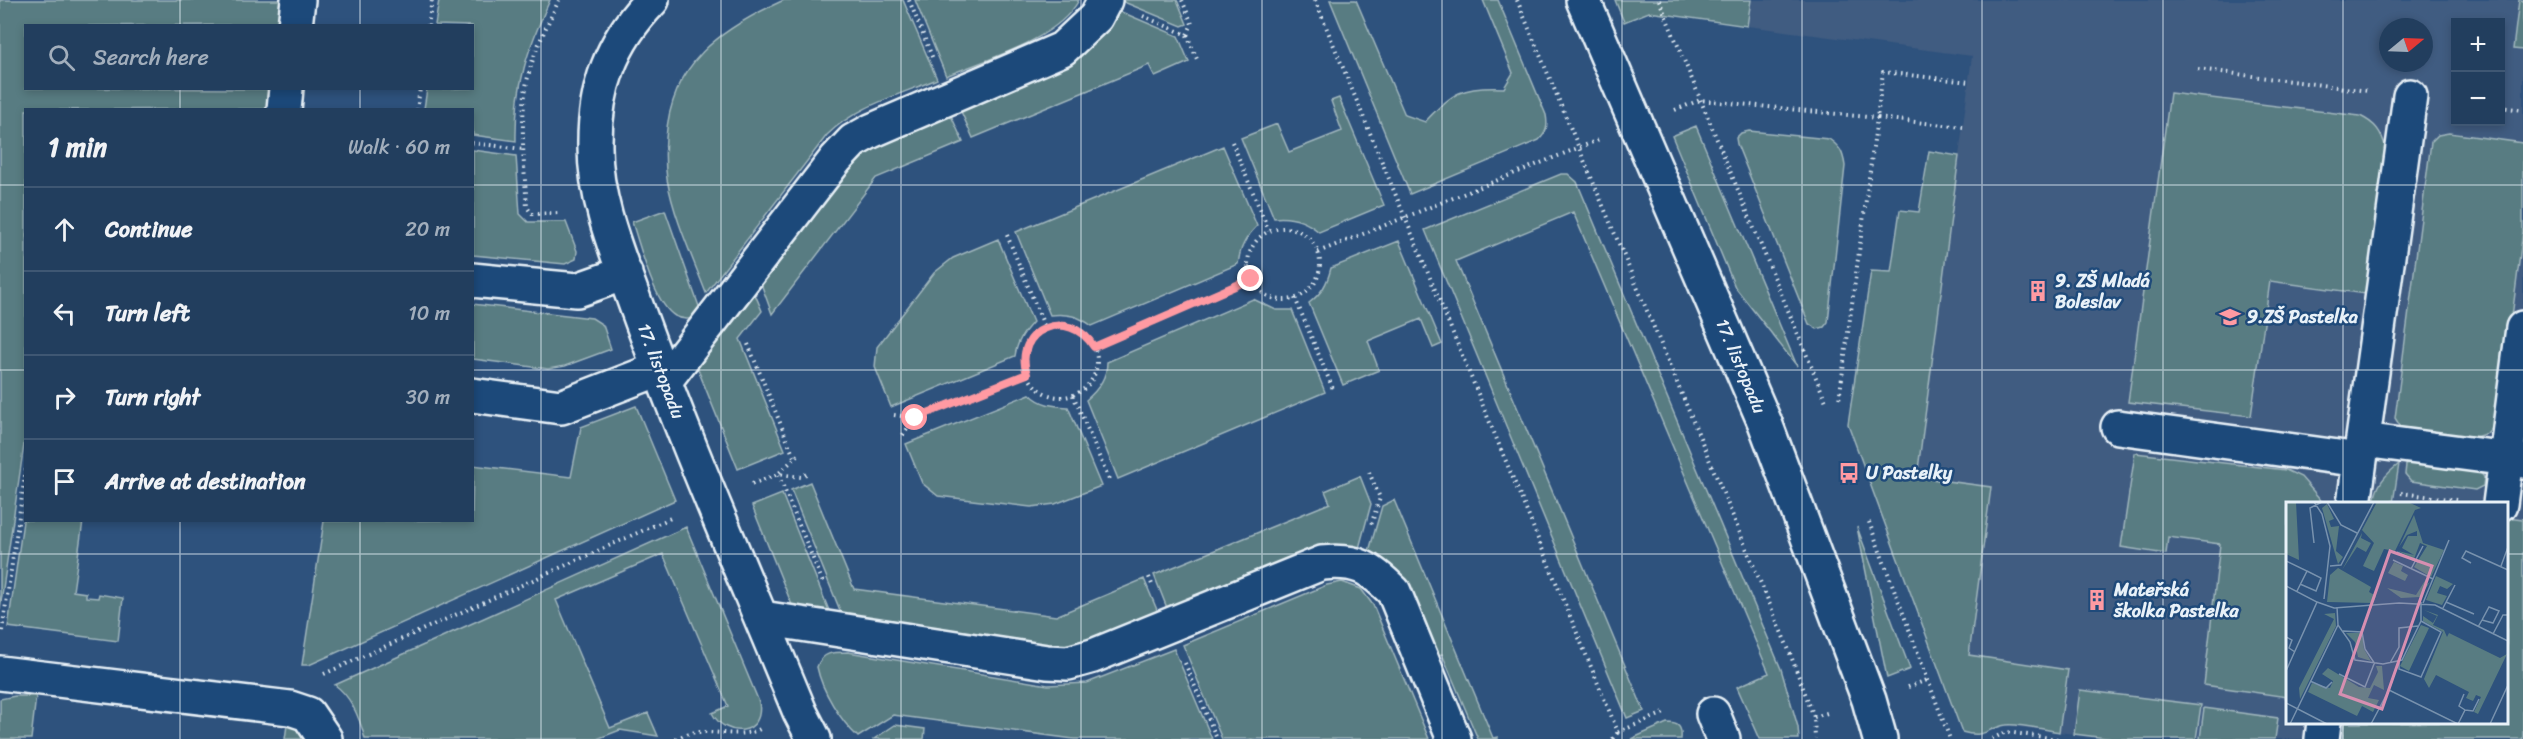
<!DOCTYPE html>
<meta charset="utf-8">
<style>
:root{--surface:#223e5e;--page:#2e4967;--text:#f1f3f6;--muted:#a2aebc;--line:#3f5773}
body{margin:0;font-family:Sriracha,sans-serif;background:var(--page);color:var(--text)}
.controls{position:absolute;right:18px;top:18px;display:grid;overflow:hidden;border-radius:0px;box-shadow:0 3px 9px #0003}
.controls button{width:54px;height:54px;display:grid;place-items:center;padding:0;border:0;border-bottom:2px solid var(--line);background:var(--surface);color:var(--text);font:30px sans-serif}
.compass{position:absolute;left:2379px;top:18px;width:54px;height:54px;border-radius:50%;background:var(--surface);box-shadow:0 3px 9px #0003;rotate:71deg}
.stop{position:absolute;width:18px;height:18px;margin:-14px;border:4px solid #ff9aa2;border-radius:50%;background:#fff}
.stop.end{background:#ff9aa2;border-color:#fff;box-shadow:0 2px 6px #0008}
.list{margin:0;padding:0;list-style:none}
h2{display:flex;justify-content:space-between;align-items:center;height:78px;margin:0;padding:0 24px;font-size:26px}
h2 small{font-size:20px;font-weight:400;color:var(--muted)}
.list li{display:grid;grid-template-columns:39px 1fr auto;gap:18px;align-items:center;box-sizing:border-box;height:84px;padding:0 24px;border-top:2px solid var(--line)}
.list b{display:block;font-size:22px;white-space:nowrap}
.list em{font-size:20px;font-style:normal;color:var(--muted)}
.icon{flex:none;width:33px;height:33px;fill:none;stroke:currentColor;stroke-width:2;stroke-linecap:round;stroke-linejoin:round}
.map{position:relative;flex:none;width:2523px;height:739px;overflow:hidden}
.search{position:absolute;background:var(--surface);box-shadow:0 3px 9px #0003;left:24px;top:24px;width:450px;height:66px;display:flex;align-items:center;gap:15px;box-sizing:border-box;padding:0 21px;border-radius:0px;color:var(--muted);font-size:22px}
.panel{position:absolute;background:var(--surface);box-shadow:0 3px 9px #0003;left:24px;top:108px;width:450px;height:414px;border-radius:0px}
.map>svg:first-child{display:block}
.built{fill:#3f5b81;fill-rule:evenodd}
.green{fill:#587c82;stroke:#a0b6bd;stroke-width:1.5}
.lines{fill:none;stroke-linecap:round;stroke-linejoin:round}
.minor-casing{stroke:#e8f1f8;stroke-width:38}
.path{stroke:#e8f1f8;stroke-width:4;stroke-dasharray:1.5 4.5;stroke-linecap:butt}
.minor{stroke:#1f4a7a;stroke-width:33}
.route{stroke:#ff9aa2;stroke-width:8}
.grid{fill:none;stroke:#e8f1f8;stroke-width:1.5;stroke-opacity:0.55}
.labels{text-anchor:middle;stroke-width:5;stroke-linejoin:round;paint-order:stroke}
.poi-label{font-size:18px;font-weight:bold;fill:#e8f1f8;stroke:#1f4a7a;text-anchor:start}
.street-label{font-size:18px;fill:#e8f1f8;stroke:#1f4a7a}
.inset-road{fill:none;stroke:#7892ae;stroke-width:1.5}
.view{fill:#d78fb1;fill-opacity:0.15;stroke:#d78fb1;stroke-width:3}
.inset-edge{fill:none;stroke:#e8f1f8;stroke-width:3}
</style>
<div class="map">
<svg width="2523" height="739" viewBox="0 0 2523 739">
<rect width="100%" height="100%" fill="#2e527d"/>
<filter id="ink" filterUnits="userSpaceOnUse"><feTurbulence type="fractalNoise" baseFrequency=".0167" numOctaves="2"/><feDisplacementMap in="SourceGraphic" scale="12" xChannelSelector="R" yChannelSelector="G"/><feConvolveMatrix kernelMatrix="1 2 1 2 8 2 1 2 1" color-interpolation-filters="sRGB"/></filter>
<g filter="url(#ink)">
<path class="built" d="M 1751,0 L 2523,0 L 2523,739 L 2113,739 L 1980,722 L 1917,478 L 1972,56 L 1747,26 ZM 2456,22 L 2500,22 L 2500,122 L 2456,122 ZM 2388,27 L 2424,27 L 2424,63 L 2388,63 ZM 2288,504 L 2506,504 L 2506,722 L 2288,722 Z"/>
<path class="green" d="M 0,0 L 288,0 L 285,25 L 26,26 L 26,88 L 276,89 L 274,109 L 26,110 L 26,431 L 0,609 Z
M 439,0 L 550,0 C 527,50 515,85 516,141 L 473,135 L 472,110 L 424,109 L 427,89 L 472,88 L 472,26 L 435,25 Z
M 784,0 L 903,0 L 937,79 C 900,95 856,106 827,135 L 706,293 C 692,256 674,218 667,179 C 665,166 665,152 666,138 C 671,63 720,29 784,0 Z
M 915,0 L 1079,0 C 1056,41 987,59 946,76 Z
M 1119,0 L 1177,0 L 1187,24 L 1182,26 Z
M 1330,0 L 1356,0 L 1405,115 L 1425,122 C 1452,92 1463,86 1504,88 L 1513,73 L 1483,0 L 1498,0 L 1546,115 C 1548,126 1547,132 1539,140 L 1410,194 Z
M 1615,0 L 1751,0 L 1747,26 L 1649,12 L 1624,22 Z
M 2519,0 L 2523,0 L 2523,50 L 2513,49 Z
M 1112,8 L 1178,36 L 1189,62 L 1155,77 L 1149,65 L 973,138 L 959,107 Z
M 2170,93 L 2360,116 C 2375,123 2382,132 2386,149 L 2366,294 L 2270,281 L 2251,416 L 2128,402 Z
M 1339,98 L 1384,205 L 1319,232 C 1305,220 1291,216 1274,218 L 1241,138 L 1277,124 L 1289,152 L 1342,131 L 1331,101 Z
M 949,111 L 963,142 L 876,178 L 772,314 L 759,278 L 858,150 Z
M 1696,126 L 1797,366 L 1735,287 L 1672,136 Z
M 1749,131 L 1829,139 C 1840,147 1843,152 1845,166 L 1828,322 L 1824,327 L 1817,329 L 1809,324 L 1737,144 L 1736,138 L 1741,133 Z
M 2449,133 L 2523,143 L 2523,231 L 2499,418 L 2488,433 L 2472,438 L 2407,431 L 2402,429 L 2395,418 L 2431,142 L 2438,135 Z
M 1223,146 L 1257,226 C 1245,238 1240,248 1238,264 L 1092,326 C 1079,316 1067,313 1050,315 L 1016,232 Z
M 473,150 L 516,156 L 520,214 L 528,222 L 566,222 L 577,251 L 576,259 L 565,264 L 473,255 Z
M 1929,151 L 1959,156 L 1917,477 L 1991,487 L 1969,655 L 2068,670 L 2059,732 C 2047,730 2017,723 2006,725 C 1986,728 1986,739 1962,732 L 1848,424 L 1871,271 L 1891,272 L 1900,210 L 1919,212 Z
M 1561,174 L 1568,174 L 1577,182 L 1781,669 L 1798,727 L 1799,739 L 1760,739 L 1737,687 L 1769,673 L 1573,212 L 1456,261 L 1644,711 L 1627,718 L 1425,230 Z
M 665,210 L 702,315 C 692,319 685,321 675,316 C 654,304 640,245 632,222 Z
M 998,239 L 1033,322 C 1023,333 1017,342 1015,356 L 891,407 L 875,367 L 877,347 L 934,273 L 953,258 Z
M 1399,241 L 1442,344 L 1433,348 L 1421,319 L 1368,341 L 1379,370 L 1343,385 L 1309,303 C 1322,293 1327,284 1331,268 Z
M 752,287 L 762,311 L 740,339 L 785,450 L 738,469 L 695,362 Z
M 1253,299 L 1276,310 L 1292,310 L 1325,392 L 1118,479 L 1086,400 C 1098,390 1107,378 1107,362 Z
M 472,304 L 592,318 L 603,325 L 611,349 L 565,366 L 548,369 L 473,359 Z
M 1030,394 C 1041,405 1053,406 1068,407 L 1101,486 L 1055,504 L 1031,507 L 938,496 L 922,483 L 906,444 Z
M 636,406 L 675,500 L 309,665 L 302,665 L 324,521 L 472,520 L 473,465 L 571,477 L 581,427 Z
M 2135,453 L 2286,470 L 2301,477 L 2320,499 L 2322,503 L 2288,504 L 2287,697 L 2204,685 L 2220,544 L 2168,537 L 2166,554 L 2121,547 Z
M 2415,462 L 2478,470 L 2484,477 L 2483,486 L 2475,490 L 2411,481 L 2405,474 L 2406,465 Z
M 2399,464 L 2393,503 L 2374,503 C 2376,485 2385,475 2399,464 Z
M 1360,476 L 1371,504 L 1358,552 L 1169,613 L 1154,575 L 1330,503 L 1325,491 Z
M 810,482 L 854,589 L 1056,616 L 1144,579 L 1160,617 L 1069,650 L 844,620 L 791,490 Z
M 782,494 L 832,618 L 794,610 L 752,506 Z
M 1394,500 L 1493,738 L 1498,737 L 1498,739 L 1478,739 L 1442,654 L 1434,657 L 1368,555 L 1382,506 Z
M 25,507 L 26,520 L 83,521 L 73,591 L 86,593 L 86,597 L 98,598 L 99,594 L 123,598 L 118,641 L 8,627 Z
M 2507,517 L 2523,519 L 2523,739 L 2342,739 L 2344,723 L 2506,722 Z
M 686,527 L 759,702 C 765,736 726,739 712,713 L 728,706 L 663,554 L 556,600 L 610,728 L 648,713 L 658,736 L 620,730 L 597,739 L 365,739 C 360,719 352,697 335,685 Z
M 1857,527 L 1910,669 L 1887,678 Z
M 1342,582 L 1361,589 L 1373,605 L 1429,739 L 1222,739 L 1183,645 L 1327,585 Z
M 1174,649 L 1212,739 L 1074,739 L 893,715 L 858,737 C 840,720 822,691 817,667 C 822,652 833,652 848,652 L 1048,685 L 1087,683 Z
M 2080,690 L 2201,705 L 2196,739 L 2114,739 L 2074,734 Z
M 15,696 L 36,696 L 31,739 L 0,739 L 0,699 Z
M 2204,708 L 2278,718 L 2275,739 L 2200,739 Z
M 1667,723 C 1679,723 1682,727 1681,739 L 1631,739 Z
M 287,725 L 293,726 L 307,739 L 285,739 Z
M 895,725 L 925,729 L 924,739 L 874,739 Z"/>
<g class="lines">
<defs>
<path id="minor" d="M 652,0 C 611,42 594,89 595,147 C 595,203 619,257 637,308 C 686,445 745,578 800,712 L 814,739
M 1583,0 L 1765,423 L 1869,700 L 1880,739
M 295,26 L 298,0
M 284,110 L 286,88
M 472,280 L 577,290 L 625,273
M 664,382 L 836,159 L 853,141 L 871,131 L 1062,49 L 1096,17 L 1105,0
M 472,395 L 561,407 L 659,369
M 2118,427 L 2360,460
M 2363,440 L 2523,461
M 2354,504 L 2410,96
M 2500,504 L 2523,328
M 762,618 L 1047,662 L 1068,663 L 1093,656 L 1322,563 C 1357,559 1370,568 1394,592 L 1454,739
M 0,673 L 290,708 L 308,714 L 325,739
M 1713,714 L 1723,739
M 2322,739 L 2324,722"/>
</defs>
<use href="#minor" class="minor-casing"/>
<path class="path" d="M 559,0 C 546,28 531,56 526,87 C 520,127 524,167 527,207 L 532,214 L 560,213
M 909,0 L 933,59
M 1182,0 L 1192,24 L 1187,35
M 1315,0 L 1618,732 L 1667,712
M 1517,0 L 1788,648 L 1814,717 L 1815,739
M 1659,0 L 1827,404
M 1143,16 L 1187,35 L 1197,59
M 428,26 L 432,0
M 2198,69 L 2368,91
M 2500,107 L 2523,110
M 417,110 L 420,88
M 1675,110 L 1700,100 L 1877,118 L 1839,400
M 1963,127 L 1877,118 L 1883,72 L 1969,82
M 1232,142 L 1269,231
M 472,143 L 523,149
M1248 264a36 36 0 1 1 72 0a36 36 0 1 1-72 0Z
M 1007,235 L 1045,328
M 1318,252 L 1598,140
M 1295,298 L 1333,389
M1025 361a36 36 0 1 1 72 0a36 36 0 1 1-72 0Z
M 748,344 L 794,457
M 1094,347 L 1251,279
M 1073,395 L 1110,482
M 894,415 L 915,418 L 1027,374
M 903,435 L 915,418
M 1369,472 L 1380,498 L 1371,525
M 806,474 L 801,477 L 778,474 L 824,585
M 752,484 L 778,474 L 798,455
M 2401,493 L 2457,500
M 1869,522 L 1950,739
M 1149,577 L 1153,587
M 2,631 L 26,469
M 1185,663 L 1217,739
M 324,674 L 673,517
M 1908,687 L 1927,680
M 1814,717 L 1827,713
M 676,739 C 680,737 686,734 690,733 C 713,729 741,739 760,729
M 1613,739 L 1618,732
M 1992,739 L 2006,732 L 2058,739"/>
<use href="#minor" class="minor"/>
</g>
</g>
<g class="lines" filter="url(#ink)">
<path class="route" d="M 915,418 L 1027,374 C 1012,329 1069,306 1094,347 L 1251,279"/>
</g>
<path class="grid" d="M 180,0 L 180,26M 360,0 L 360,26M 541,0 L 541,739M 721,0 L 721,739M 901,0 L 901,739M 1081,0 L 1081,739M 1262,0 L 1262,739M 1442,0 L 1442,739M 1622,0 L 1622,739M 1802,0 L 1802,739M 1982,0 L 1982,739M 2163,0 L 2163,739M 2343,0 L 2343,504M 180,88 L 180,110M 360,88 L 360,110M 0,185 L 26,185M 472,185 L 2523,185M 0,370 L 26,370M 472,370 L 2523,370M 180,520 L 180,739M 360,520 L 360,739M 0,554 L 2288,554M 2506,554 L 2523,554M 2343,722 L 2343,739"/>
<defs>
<symbol id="building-bare" viewBox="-9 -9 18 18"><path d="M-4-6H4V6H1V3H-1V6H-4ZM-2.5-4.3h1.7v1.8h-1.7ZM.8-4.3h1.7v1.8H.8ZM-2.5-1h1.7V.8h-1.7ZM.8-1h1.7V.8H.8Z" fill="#ff9aa2" stroke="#1f4a7a" stroke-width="2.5" paint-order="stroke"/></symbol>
<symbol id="school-bare" viewBox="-9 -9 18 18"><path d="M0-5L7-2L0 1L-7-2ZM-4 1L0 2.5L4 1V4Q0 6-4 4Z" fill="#ff9aa2" stroke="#1f4a7a" stroke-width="2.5" paint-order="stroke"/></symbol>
<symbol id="bus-bare" viewBox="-9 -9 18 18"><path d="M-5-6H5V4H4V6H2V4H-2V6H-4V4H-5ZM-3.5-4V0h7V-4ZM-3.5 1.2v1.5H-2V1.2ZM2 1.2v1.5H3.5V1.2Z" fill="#ff9aa2" stroke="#1f4a7a" stroke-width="2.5" paint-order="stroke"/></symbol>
</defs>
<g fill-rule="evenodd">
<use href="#building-bare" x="2023" y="276" width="30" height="30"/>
<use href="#school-bare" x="2215" y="302" width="30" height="30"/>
<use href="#bus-bare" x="1834" y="458" width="30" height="30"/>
<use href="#building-bare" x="2082" y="585" width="30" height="30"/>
</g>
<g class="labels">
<g class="poi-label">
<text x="2055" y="287">9. ZŠ Mladá<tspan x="2055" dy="21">Boleslav</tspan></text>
<text x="2247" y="323">9.ZŠ Pastelka</text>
<text x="1866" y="479">U Pastelky</text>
<text x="2114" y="596">Mateřská<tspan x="2114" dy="21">školka Pastelka</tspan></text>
</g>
<g class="street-label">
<text transform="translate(1741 366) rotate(67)" y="6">17. listopadu</text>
<text transform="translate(661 371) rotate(69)" y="6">17. listopadu</text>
</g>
</g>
<g transform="translate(2286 502)">
<rect width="222" height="222" fill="#2e527d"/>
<path d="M 0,0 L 10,0 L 13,58 L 0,52 ZM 91,0 L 122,0 L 135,6 L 129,8 L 109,49 L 98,47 L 88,69 L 77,64 L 88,41 L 76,28 ZM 41,2 L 48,17 L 43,19 L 45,25 L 53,24 L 50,49 L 57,55 L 52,62 L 36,6 ZM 128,13 L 137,41 L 158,48 L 145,75 L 128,65 L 141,44 L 134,41 L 128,57 L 112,49 L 128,53 L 116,46 L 122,34 L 131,34 L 131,29 L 121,33 L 113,45 ZM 76,31 L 75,36 L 85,41 L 80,50 L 71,45 L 56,68 ZM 108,60 L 117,64 L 115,69 L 122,73 L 119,79 L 102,71 ZM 52,66 L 85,85 L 83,90 L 90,94 L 87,101 L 41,100 L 44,73 ZM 150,74 L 167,82 L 161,87 L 154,84 L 151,91 L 161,94 L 156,103 L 140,98 ZM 140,77 L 140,83 L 144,80 L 134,95 L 115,96 L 101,86 L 130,93 ZM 138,108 L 152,113 L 147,123 L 158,128 L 161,135 L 163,131 L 214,156 L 221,152 L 192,212 L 188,210 L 195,195 L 190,193 L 187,199 L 180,196 L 183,190 L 150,173 L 143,186 L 138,177 L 157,130 L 137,119 L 137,114 L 147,121 L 151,114 ZM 49,111 L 50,124 L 14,197 L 13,186 L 48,117 L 38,112 ZM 135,123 L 143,126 L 123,169 L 114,164 ZM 60,131 L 76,131 L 78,147 L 85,159 L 72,155 L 69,140 ZM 90,164 L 96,164 L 98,188 L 88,183 L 82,196 L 93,198 L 87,210 L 76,204 L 71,214 L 22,190 L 26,181 L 44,186 L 47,179 L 36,172 L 42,166 L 73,185 L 84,186 L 92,170 Z" fill="#587c82"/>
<path class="inset-road" d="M 28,0 L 36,12 L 44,44 L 38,97M 41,0 L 55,23 L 71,31M 28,41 L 24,6 L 36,0M 111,50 L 132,60M 107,58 L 147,77M 0,59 L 21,69 L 11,89M 185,61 L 176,56 L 180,49 L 222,68M 44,64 L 55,63 L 88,0M 215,64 L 222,45M 125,67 L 137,44M 14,82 L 30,89 L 35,76 L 21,69M 0,84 L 31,100 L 0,169M 31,100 L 48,106 L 113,101 L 149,103 L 222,139M 160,100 L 188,112M 137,101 L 163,38M 51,105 L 52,123 L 64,140 L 69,158 L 97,162 L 116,158 L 135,119 L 135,100M 157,106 L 169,83M 192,125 L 196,118 L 203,105 L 213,109 L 207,121 L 196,118M 57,129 L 76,130 L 79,147 L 89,162M 207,132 L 217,113 L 222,113M 0,135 L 6,138 L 3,146 L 9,150M 104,161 L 113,145 L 113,126 L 132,124M 113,161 L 113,167 L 135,175 L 155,130 L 135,119M 53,172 L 79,185 L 88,162M 24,179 L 40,186 L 46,180M 0,201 L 41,222M 179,208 L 187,209 L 193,197M 4,222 L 52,123M 85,222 L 103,188 L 172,222 L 179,208 L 173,204 L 178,192M 204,222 L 222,183"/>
<path class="view" d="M 104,49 L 146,64 L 96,207 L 54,192 Z"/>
<rect width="222" height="222" class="inset-edge"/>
</g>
</svg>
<div class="controls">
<button>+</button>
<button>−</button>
</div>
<svg class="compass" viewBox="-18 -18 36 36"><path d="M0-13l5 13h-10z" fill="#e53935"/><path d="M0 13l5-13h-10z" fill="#a2aebc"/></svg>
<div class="stop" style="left:915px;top:418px"></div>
<div class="stop end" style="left:1251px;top:279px"></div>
<div class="search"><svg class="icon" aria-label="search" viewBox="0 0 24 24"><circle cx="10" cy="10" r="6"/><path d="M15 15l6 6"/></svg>Search here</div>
<section class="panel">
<h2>1 min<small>Walk · 60 m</small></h2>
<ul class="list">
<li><svg class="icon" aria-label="ahead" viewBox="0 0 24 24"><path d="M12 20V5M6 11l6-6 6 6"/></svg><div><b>Continue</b></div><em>20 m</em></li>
<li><svg class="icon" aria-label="left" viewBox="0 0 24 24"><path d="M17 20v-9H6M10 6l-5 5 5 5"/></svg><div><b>Turn left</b></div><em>10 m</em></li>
<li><svg class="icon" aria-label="right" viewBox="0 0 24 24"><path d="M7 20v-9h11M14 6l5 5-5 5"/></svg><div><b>Turn right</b></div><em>30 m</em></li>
<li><svg class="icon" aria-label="arrive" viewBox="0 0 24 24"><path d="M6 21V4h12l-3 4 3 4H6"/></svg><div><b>Arrive at destination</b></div></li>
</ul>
</section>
</div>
